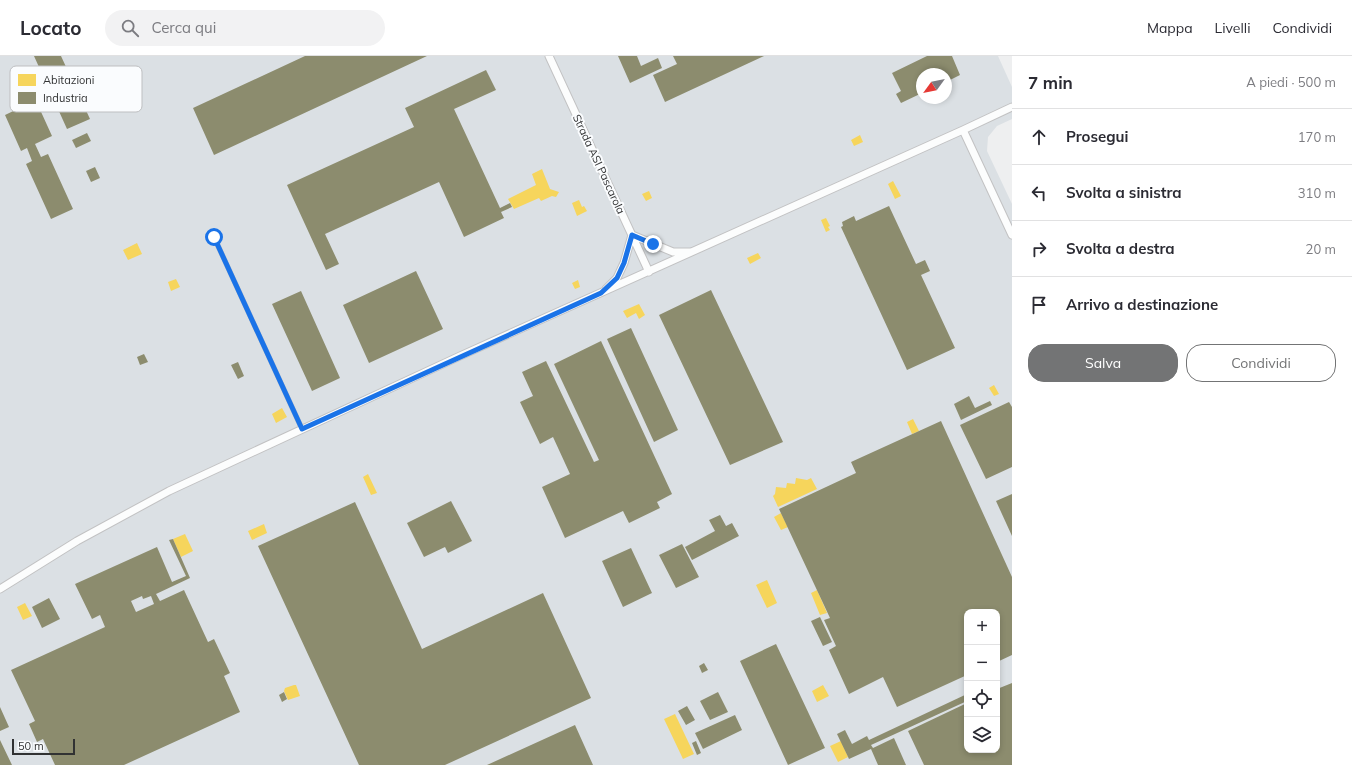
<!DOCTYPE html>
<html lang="it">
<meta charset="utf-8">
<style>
:root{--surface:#fff;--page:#f2f2f3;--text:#2b2b33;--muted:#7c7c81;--line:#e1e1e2;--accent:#737475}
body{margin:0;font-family:Mulish,sans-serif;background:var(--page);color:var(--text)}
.controls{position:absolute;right:12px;bottom:12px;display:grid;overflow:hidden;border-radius:8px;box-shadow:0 2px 6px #0003}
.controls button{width:36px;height:36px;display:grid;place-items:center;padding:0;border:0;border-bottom:1px solid var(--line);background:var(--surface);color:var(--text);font:20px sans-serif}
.compass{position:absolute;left:916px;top:12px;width:36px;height:36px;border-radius:50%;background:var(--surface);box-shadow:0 2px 6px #0003;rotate:237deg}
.scale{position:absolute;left:12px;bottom:10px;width:63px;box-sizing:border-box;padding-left:4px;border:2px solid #313233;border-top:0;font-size:11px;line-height:14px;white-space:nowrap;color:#313233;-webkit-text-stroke:3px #fafcfe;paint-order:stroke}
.stop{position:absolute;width:12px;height:12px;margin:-9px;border:3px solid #1a73e8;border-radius:50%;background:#fff}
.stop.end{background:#1a73e8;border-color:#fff;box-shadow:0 1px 4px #0008}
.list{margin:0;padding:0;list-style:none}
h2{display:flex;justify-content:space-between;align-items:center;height:52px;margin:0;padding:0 16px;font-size:17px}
h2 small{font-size:13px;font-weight:400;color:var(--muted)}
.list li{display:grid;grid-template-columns:26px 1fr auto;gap:12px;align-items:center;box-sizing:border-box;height:56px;padding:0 16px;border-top:1px solid var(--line)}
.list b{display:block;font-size:15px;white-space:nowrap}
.list em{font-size:13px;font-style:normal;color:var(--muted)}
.actions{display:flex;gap:8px;padding:12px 16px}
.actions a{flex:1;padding:9px 0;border:1px solid var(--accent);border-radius:16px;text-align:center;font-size:14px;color:var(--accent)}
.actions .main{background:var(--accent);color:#fff}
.icon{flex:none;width:22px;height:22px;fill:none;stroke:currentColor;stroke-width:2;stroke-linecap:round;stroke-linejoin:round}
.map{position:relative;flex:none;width:1012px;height:709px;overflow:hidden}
header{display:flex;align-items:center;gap:24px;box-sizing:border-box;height:56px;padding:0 20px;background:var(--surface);border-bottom:1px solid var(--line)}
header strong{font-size:19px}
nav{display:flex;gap:22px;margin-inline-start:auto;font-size:14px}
.search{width:280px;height:36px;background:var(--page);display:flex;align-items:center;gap:10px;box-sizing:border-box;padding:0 14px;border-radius:22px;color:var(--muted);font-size:15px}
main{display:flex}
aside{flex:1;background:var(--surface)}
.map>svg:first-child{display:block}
.built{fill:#dbe0e4;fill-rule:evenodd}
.homes{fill:#f6d55c}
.industry{fill:#8c8c6e;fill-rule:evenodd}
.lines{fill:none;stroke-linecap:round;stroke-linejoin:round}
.service-casing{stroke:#c2c2c3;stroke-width:5.5}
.minor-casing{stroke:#c2c2c3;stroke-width:9}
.service{stroke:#fcfdfd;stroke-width:3.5}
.minor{stroke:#fcfdfd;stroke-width:7}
.route{stroke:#1a73e8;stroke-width:5}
.labels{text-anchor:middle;stroke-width:4;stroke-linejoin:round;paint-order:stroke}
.street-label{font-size:11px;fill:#313233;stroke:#fafcfe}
.key{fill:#fafcfe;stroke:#bebfc1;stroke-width:1}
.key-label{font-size:11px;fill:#313233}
</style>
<header>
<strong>Locato</strong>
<div class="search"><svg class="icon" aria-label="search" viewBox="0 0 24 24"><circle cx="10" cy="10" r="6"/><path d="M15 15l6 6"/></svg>Cerca qui</div>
<nav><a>Mappa</a><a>Livelli</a><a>Condividi</a></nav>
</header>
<main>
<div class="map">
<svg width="1012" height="709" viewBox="0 0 1012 709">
<rect width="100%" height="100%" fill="#eeeff0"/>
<path class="built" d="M 0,0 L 998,0 L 1012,31 L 1012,63 L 997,70 L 988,81 L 987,95 L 1012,148 L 1012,709 L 0,709 ZM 922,18 L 946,18 L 946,42 L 922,42 ZM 967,556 L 997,556 L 997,694 L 967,694 Z"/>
<path class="homes" d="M 860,79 L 863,86 L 854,90 L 851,84 Z
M 542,113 L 550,133 L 559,136 L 556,141 L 552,140 L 541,145 L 539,142 L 514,153 L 508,143 L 536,129 L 532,118 Z
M 893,125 L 901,140 L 895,143 L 888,128 Z
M 649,135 L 652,142 L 646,145 L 642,138 Z
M 579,144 L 582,151 L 584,150 L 587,155 L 577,160 L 572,147 Z
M 826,162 L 830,170 L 828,171 L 830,174 L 826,176 L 821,164 Z
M 137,187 L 142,198 L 128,204 L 123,194 Z
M 758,197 L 761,202 L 750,208 L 747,202 Z
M 176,223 L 180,231 L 171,235 L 168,226 Z
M 578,224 L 580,231 L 575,233 L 572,227 Z
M 639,248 L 645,259 L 639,263 L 636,257 L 627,262 L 623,255 Z
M 994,329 L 999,338 L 994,340 L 989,332 Z
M 282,352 L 287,361 L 276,367 L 272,358 Z
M 913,363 L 919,375 L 912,378 L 907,366 Z
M 368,418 L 377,437 L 371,439 L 363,421 Z
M 796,422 L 807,424 L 811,422 L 817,433 L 778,451 L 773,440 L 775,438 L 776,431 L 786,432 L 787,427 L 795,428 Z
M 781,457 L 788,471 L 781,474 L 774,461 Z
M 264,468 L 267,477 L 252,484 L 248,475 Z
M 185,478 L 193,495 L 181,501 L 173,483 Z
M 767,524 L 777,547 L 767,552 L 756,529 Z
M 817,534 L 827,557 L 820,559 L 811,537 Z
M 25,547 L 32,560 L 23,564 L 17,551 Z
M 294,629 L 296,629 L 300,640 L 288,644 L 284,635 L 285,632 Z
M 823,629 L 829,640 L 817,646 L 812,635 Z
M 675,658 L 694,698 L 683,703 L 664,663 Z
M 841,685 L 848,701 L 838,706 L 830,690 Z"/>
<path class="industry" d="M 34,0 L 61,0 L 90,63 L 67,73 Z
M 305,0 L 427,0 L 214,99 L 193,52 Z
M 618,0 L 637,0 L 641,10 L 658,2 L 662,12 L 630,27 Z
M 673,0 L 764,0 L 665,46 L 653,19 L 677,8 Z
M 927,0 L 952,0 L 960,19 L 946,26 L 946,18 L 922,18 L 922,37 L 901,47 L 896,38 L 901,35 L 892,17 Z
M 486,14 L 496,34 L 454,53 L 500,152 L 510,147 L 512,151 L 501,156 L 504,162 L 464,181 L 439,126 L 325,178 L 339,208 L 326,214 L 287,129 L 414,71 L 405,52 Z
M 37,47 L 52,80 L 35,88 L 41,101 L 48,98 L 73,153 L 51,163 L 26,108 L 32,105 L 27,92 L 21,95 L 5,59 L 26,49 L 27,51 Z
M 87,77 L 91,85 L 76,92 L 72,84 Z
M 95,111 L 100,122 L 91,126 L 86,115 Z
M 889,150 L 916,208 L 925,204 L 930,215 L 921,219 L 955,292 L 907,314 L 841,171 L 843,170 L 842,166 L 854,160 L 856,165 Z
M 416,215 L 443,273 L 369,307 L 343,249 Z
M 711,234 L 783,386 L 730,409 L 659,259 Z
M 301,235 L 340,322 L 312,335 L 272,248 Z
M 631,272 L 678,374 L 654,386 L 607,283 Z
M 601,285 L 672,438 L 657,446 L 660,452 L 629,467 L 623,455 L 565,482 L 542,431 L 570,418 L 553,381 L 540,388 L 520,346 L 533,340 L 522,316 L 546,305 L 594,406 L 599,404 L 554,308 Z
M 144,298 L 148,306 L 140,309 L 137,301 Z
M 238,306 L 244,320 L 238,323 L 231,309 Z
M 969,340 L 975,352 L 990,345 L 992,349 L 961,364 L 954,348 Z
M 1009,346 L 1012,351 L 1012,411 L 986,423 L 960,369 Z
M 941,365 L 1012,521 L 1012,599 L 997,606 L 997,556 L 967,556 L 967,619 L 897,651 L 883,621 L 849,638 L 829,594 L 836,590 L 824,564 L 830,562 L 779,453 L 856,417 L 851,406 Z
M 1012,438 L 1012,480 L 996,445 Z
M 451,445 L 472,485 L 448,497 L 445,491 L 424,501 L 407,467 Z
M 355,446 L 422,593 L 543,537 L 591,642 L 445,709 L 359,709 L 258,490 Z
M 720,459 L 726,470 L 732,467 L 739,480 L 692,504 L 685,491 L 715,475 L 709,464 Z
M 173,483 L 190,522 L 156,538 L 160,545 L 184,534 L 208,586 L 214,583 L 230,617 L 224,620 L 240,656 L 124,709 L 55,709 L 43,683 L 37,686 L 29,668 L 35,665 L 11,614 L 105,571 L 100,559 L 92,563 L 75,528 L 157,491 L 172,526 L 186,520 L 169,484 ZM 142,540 L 143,543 L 151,540 L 154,548 L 136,556 L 131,545 Z
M 682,488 L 699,521 L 676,532 L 659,499 Z
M 631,492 L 652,537 L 623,551 L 602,505 Z
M 49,542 L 60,563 L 42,572 L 32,551 Z
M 820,561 L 832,586 L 823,590 L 811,565 Z
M 776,588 L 825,692 L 788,709 L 740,605 Z
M 704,607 L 708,614 L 702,617 L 699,610 Z
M 1012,627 L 1012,709 L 924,709 L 908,675 L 967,647 L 967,694 L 997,694 L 997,633 Z
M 284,636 L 287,643 L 282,646 L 279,639 Z
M 718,636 L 728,656 L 710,664 L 700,645 Z
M 967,638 L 967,645 L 871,689 L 873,692 L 894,682 L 906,709 L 878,709 L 871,693 L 849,703 L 837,678 L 845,674 L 852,688 L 867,680 L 869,684 Z
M 687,650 L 695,664 L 686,669 L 678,655 Z
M 0,651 L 9,671 L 0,675 Z
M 735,659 L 742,674 L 703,693 L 695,677 Z
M 575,669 L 593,709 L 487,709 Z
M 0,684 L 12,709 L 0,709 Z
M 696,685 L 701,697 L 697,699 L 692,687 Z"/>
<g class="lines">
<defs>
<path id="service" d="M 214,181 L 302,373"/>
<path id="minor" d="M 549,0 L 649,216
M 963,74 L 1012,179
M 632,179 L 673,196 L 690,196
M 606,233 L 617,222 L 624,207 L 632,179
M 0,533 L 77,485 L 169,435 L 460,300 L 963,74 L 1012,51"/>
</defs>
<use href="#service" class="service-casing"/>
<use href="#minor" class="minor-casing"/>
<use href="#service" class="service"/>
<use href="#minor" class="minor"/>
</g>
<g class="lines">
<path class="route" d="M 214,181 L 302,373 L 601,237 L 617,222 L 624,207 L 632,179 L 653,188"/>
</g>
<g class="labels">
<g class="street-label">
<text transform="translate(599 108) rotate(65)" y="4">Strada ASI Pascarola</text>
</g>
</g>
<rect x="10" y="10" width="132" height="46" rx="6" class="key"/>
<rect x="18" y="18" width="18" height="12" fill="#f6d55c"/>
<rect x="18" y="36" width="18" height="12" fill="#8c8c6e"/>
<g class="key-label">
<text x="43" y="28">Abitazioni</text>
<text x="43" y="46">Industria</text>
</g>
</svg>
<div class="controls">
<button>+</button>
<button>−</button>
<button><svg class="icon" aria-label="locate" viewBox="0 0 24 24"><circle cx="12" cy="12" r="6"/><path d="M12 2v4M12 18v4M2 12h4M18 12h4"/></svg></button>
<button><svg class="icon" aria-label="layers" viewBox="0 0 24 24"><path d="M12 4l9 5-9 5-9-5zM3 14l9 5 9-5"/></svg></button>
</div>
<svg class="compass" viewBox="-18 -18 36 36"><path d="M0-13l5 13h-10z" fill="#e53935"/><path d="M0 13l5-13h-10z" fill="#7c7c81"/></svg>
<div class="scale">50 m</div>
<div class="stop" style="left:214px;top:181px"></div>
<div class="stop end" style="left:653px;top:188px"></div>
</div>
<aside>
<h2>7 min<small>A piedi · 500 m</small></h2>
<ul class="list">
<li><svg class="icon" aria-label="ahead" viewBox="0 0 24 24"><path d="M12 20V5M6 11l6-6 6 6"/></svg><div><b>Prosegui</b></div><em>170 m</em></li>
<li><svg class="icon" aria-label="left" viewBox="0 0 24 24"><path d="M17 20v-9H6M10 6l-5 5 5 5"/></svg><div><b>Svolta a sinistra</b></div><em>310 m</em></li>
<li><svg class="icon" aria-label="right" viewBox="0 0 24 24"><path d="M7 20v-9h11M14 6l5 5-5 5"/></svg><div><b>Svolta a destra</b></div><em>20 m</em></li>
<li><svg class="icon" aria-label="arrive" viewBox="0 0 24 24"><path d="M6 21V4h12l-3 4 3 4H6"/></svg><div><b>Arrivo a destinazione</b></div></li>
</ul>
<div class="actions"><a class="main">Salva</a><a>Condividi</a></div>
</aside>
</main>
